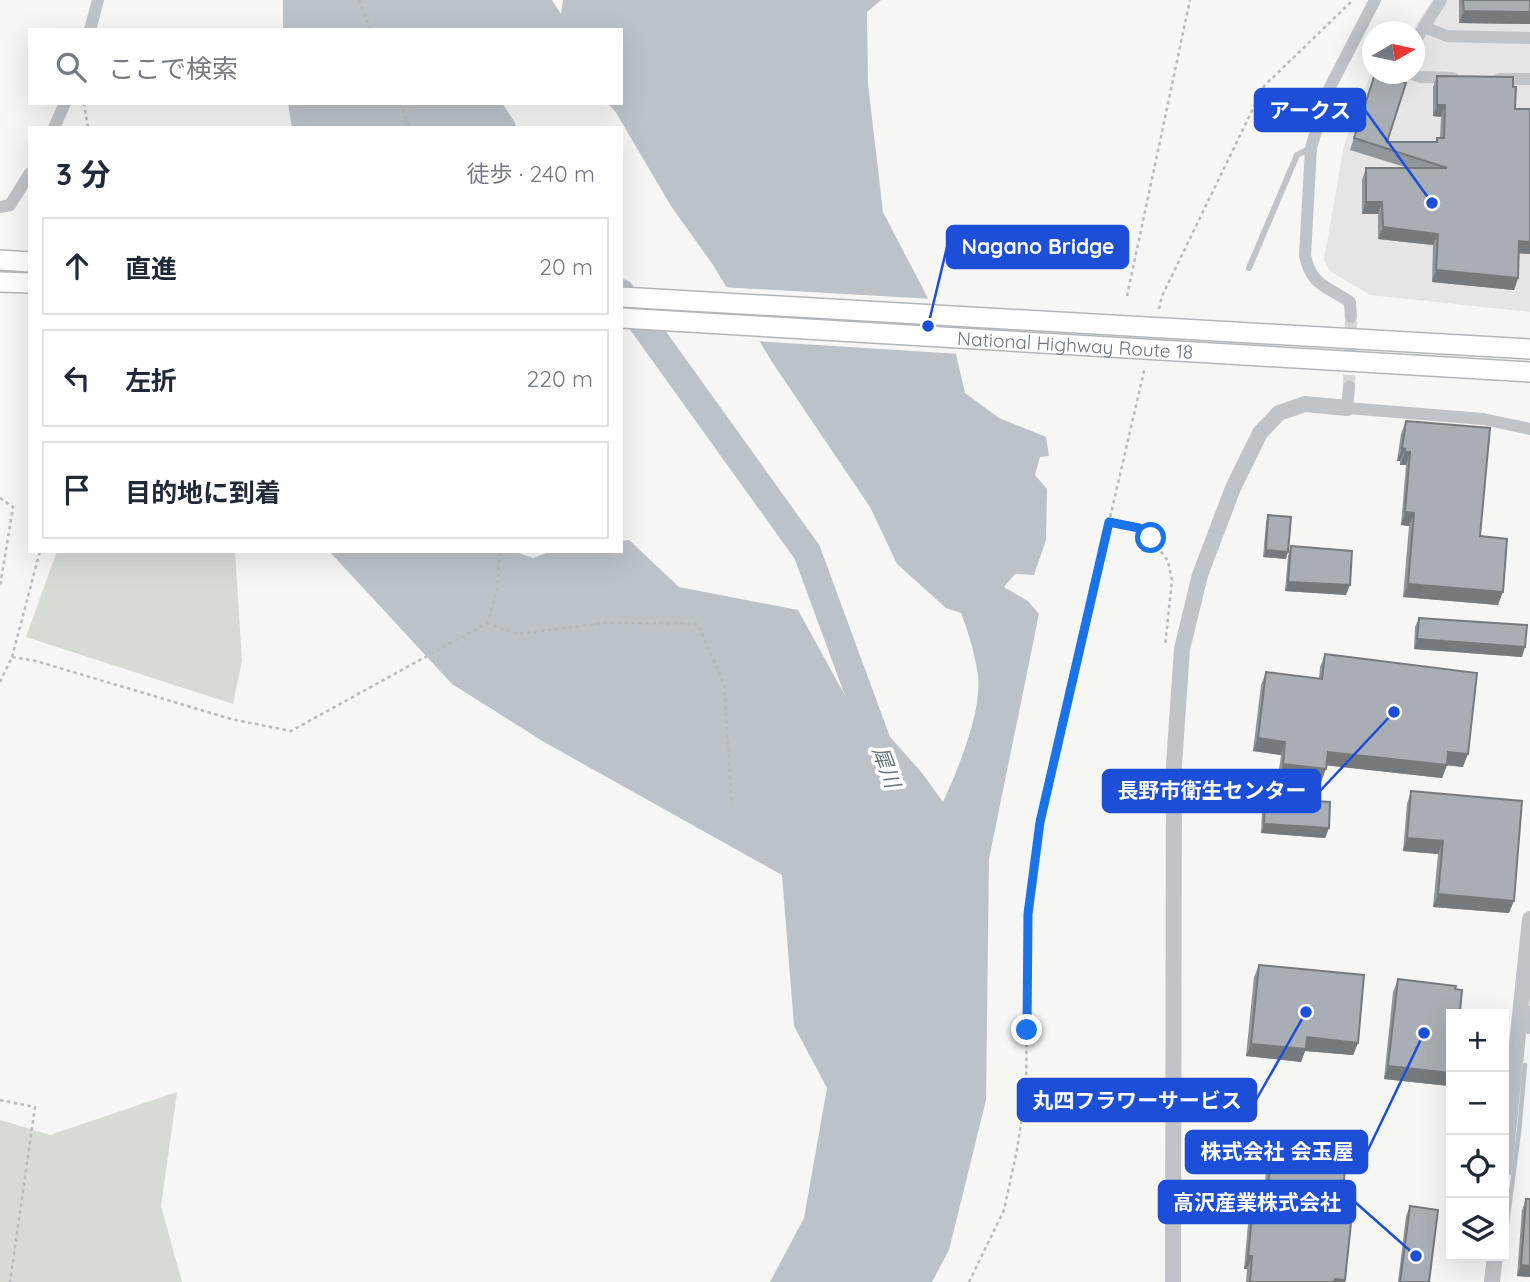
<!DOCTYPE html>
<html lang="ja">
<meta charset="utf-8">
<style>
:root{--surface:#fff;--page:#f2f2f3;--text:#1f2937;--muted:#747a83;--line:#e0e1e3}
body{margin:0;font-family:Quicksand,"Noto Sans JP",sans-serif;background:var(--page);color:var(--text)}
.controls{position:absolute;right:21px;bottom:21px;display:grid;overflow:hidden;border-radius:0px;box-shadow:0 7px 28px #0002}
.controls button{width:63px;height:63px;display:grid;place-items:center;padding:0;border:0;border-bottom:2px solid var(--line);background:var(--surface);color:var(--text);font:35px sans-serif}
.compass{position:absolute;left:1362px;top:21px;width:63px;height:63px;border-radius:50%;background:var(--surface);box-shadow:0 7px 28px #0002;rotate:81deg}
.stop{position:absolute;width:21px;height:21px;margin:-16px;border:5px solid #1a73e8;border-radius:50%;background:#fff}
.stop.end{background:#1a73e8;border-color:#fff;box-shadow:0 2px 7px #0008}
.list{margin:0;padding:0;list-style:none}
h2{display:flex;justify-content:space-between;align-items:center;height:91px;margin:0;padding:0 28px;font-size:30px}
h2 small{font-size:23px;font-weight:400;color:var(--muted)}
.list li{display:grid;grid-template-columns:46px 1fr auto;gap:21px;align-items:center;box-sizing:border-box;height:98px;margin:0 14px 14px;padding:0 14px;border:2px solid var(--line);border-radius:0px}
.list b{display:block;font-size:26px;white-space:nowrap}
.list em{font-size:23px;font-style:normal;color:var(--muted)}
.icon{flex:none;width:38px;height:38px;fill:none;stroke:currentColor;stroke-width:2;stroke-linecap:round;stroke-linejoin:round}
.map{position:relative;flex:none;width:1530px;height:1282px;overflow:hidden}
.search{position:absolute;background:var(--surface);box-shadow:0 7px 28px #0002;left:28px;top:28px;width:595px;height:77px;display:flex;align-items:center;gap:18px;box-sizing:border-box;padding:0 24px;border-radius:0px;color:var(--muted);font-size:26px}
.panel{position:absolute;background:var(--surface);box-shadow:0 7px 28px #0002;left:28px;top:126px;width:595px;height:427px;border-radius:0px}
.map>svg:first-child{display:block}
.built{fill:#e4e5e4}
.green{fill:#d6dbd3}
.water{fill:#bbc3c9}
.pier{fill:#f6f6f4}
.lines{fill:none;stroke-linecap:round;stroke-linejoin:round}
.stream{stroke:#bbc3c9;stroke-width:4.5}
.river{stroke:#bbc3c9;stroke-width:28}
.minor-tunnel{stroke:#d2d6d7;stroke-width:12;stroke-dasharray:12 6;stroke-linecap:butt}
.trunk-casing{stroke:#b3b6b9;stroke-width:22}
.path{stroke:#b8bbbd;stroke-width:2.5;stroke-dasharray:3.5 3.5;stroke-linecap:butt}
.service{stroke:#c0c3c7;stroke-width:6}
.minor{stroke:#c0c3c7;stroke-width:12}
.tertiary{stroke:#c0c3c7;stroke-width:16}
.trunk{stroke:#fff;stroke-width:19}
.trunk-bridge-casing{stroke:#b3b6b9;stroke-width:22;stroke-linecap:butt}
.trunk-bridge{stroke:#fff;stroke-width:19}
.wall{fill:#90969a}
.shaded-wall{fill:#767a7d}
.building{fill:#a8aeb3;stroke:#767a7d;stroke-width:2}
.route{stroke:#1a73e8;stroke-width:9}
.labels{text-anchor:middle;stroke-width:7;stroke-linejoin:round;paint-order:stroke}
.street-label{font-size:19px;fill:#687581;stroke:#fff}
.water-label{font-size:21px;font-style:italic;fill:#64767e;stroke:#fff}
.leader{fill:none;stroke:#1d4ed8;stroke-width:2.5}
.callout-dot{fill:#1d4ed8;stroke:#fff;stroke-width:2.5}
.callout{fill:#1d4ed8;stroke:#1d4ed8;stroke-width:2.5}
.callout-label{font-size:21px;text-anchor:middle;font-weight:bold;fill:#fff}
</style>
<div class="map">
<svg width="1530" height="1282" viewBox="0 0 1530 1282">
<rect width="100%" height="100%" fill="#f6f6f4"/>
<path class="built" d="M 1432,0 L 1530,0 L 1530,312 L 1370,295 L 1330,271 L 1324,260 L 1344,145 L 1372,70 L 1372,74 L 1414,74 L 1414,32 L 1412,31 Z"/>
<path class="green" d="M 57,551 L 235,551 L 242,661 L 233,704 L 26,637 Z
M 177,1092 L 161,1206 L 182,1282 L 0,1282 L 0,1120 L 50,1135 Z"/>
<path class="water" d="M 283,0 L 552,0 L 561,14 L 563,0 L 881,0 L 867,12 L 868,84 L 883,212 L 955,350 L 965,393 L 999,418 L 1046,437 L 1049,456 L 1040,457 L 1035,475 L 1047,489 L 1046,540 L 1034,575 L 1015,574 L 1004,587 L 1028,601 L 1039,614 L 989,859 L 986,1100 L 949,1250 L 932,1282 L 770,1282 L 804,1218 L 827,1088 L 794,1026 L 782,875 L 544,742 L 452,684 L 329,551 L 513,551 L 533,558 L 552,551 L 621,551 L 621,541 L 629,540 L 679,587 L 798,610 L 854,712 L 877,722 L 922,773 L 943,802 C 958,769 982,712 978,676 C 975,654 969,634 961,613 L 946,608 L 897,564 L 870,507 L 772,362 L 713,265 L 671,206 L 615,111 L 607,103 L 621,103 L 621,30 L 283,30 Z
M 288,103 L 496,103 L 493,128 L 292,128 Z"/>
<path class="pier" d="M 721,287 L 933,299 L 960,354 L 755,341 Z"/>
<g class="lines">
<path class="stream" d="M 1528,1032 L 1530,1008
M 1504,1247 L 1519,1131 L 1525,1065"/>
<path class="river" d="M 485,103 L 502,128
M 621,293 L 807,552 L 881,753"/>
<path class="minor-tunnel" d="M 1349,387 L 1351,317"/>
<defs>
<path id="trunk" d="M 0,260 L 30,262
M 0,282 L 30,283
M 1234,332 L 1530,349
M 1228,354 L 1530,372"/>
</defs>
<use href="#trunk" class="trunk-casing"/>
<path class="path" d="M 359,0 L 371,30
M 84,103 L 88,128
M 400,103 L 410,128
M 1127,296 L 1190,0
M 1159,309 L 1162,296 L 1264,86 L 1353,0
M 0,498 L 13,507 L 0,586
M 1109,522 L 1139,528 L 1151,538 L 1168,561 L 1172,580 L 1165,646
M 487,623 L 518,634 L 605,623 L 698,624 L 724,684 L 732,805
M 12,657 L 40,551
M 0,682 L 12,657 L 36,661 L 231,719 L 291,731 L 487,623 L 497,591 L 500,551
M 0,1100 L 35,1107 L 10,1282
M 969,1282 L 1004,1210 L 1017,1150 L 1026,1090 L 1028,914 L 1039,823 L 1145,367"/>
<path class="service" d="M 1249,268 L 1297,155 L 1311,148"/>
<path class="minor" d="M 1424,27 L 1441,0
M 90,30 L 98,0
M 1414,43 L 1424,27 L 1447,36 L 1530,38
M 1412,74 L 1420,77 L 1453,78
M 1499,79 L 1530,79
M 54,128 L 65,103
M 0,207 L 10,205 L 30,173
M 1351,317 L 1350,302 C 1327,286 1311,286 1305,255 L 1311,148 L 1327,93 L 1375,0
M 1349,387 L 1347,408 L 1483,419 L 1530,429"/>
<path class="tertiary" d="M 1504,1170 L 1530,919
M 1173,1282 L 1174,765 L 1182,649 L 1200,575 L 1233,488 L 1260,433 L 1279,413 L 1305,404 L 1347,408
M 1492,1282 L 1495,1256"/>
<use href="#trunk" class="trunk"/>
<defs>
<g id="trunk-bridge">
<path d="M 621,297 L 1234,332"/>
<path id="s1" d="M 621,318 L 1228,354"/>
</g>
</defs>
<use href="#trunk-bridge" class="trunk-bridge-casing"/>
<use href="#trunk-bridge" class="trunk-bridge"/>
</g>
<path class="wall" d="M 1459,0 L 1530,0 L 1530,24 L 1459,23 Z
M 1437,76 L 1513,87 L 1515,109 L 1530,109 L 1530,254 L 1518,253 L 1518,278 L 1514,290 L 1432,282 L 1433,245 L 1378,239 L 1378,214 L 1362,214 L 1362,180 L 1366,168 L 1408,168 L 1350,150 L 1371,85 L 1387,142 L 1435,142 L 1437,138 L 1440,138 L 1441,117 L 1433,116 L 1433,87 Z
M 1406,421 L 1480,536 L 1498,605 L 1403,597 L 1409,526 L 1401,525 L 1406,465 L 1400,465 L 1400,461 L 1397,461 L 1401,434 Z
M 1268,515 L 1286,559 L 1263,557 L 1266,522 Z
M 1291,546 L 1346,595 L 1285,591 L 1288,556 Z
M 1419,618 L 1522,657 L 1414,649 L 1415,627 Z
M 1325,654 L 1463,767 L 1447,765 L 1442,778 L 1326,765 L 1321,782 L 1278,777 L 1281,755 L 1253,751 L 1261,685 L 1266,672 L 1319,679 L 1320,667 Z
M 1411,791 L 1509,913 L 1433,907 L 1438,854 L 1403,851 L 1407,804 Z
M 1315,801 L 1329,828 L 1325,838 L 1261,833 L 1262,812 L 1265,802 L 1314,806 Z
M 1259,965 L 1358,1043 L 1353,1055 L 1305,1051 L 1301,1062 L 1246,1056 L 1254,977 Z
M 1398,979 L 1451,1014 L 1451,1078 L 1449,1086 L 1384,1079 L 1393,992 Z
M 1272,1141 L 1340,1222 L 1345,1280 L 1345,1282 L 1246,1282 L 1247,1269 L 1244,1269 L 1250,1201 L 1255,1188 L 1264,1189 L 1268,1154 Z
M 1526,1199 L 1530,1277 L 1517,1276 L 1522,1210 Z
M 1410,1206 L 1429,1282 L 1398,1282 L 1406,1216 Z"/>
<path class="shaded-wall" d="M 1464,11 L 1530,12 L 1530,24 L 1459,23 Z
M 1437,105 L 1445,105 L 1441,117 L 1433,116 Z
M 1366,202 L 1382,202 L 1378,214 L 1362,214 Z
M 1383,227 L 1438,234 L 1433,245 L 1378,239 Z
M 1519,241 L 1530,242 L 1530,254 L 1515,253 Z
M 1436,270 L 1518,278 L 1514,290 L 1432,282 Z
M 1402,448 L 1405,449 L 1400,461 L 1397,461 Z
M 1405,452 L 1410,452 L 1406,465 L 1400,465 Z
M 1405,512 L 1414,513 L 1409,526 L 1401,525 Z
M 1266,550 L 1288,552 L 1286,559 L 1263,557 Z
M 1288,582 L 1350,585 L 1346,595 L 1285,591 Z
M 1408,584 L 1503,592 L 1498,605 L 1403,597 Z
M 1417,639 L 1525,647 L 1522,657 L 1414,649 Z
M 1258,738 L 1285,742 L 1281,755 L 1253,751 Z
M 1328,752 L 1447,765 L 1442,778 L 1323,765 Z
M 1448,752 L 1468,754 L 1463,767 L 1444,765 Z
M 1283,764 L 1326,769 L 1321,782 L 1278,777 Z
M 1264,824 L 1329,828 L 1325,838 L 1261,833 Z
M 1407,838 L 1443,841 L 1438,854 L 1403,851 Z
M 1438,894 L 1514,901 L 1509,913 L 1433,907 Z
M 1307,1037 L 1358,1043 L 1353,1055 L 1305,1051 L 1301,1062 L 1246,1056 L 1251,1044 Z
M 1388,1066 L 1451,1073 L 1451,1078 L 1449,1086 L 1384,1079 Z
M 1248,1256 L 1252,1256 L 1247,1269 L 1244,1269 Z
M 1521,1265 L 1530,1266 L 1530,1277 L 1517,1276 Z
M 1335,1279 L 1345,1280 L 1345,1282 L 1334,1282 Z"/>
<path class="building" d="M 1463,0 L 1530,0 L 1530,12 L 1464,11 Z
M 1375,74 L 1406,83 L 1387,142 L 1437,142 L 1437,138 L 1444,138 L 1445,105 L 1437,105 L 1437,76 L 1513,77 L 1513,87 L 1516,87 L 1515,109 L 1530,109 L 1530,242 L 1519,241 L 1518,278 L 1436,270 L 1438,234 L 1383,227 L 1382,202 L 1366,202 L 1366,168 L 1447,168 L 1354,138 Z
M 1406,421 L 1490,428 L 1480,536 L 1507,539 L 1503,592 L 1408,584 L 1414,513 L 1405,512 L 1410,452 L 1405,452 L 1405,449 L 1402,448 Z
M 1268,515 L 1291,517 L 1288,552 L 1266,550 Z
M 1291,546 L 1352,551 L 1350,585 L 1288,582 Z
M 1419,618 L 1527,625 L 1525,647 L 1417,639 Z
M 1325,654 L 1477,673 L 1468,754 L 1448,752 L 1447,765 L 1328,752 L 1326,769 L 1283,764 L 1285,742 L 1258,738 L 1266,672 L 1322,679 Z
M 1411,791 L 1522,801 L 1514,901 L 1438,894 L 1443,841 L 1407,838 Z
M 1315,801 L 1330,802 L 1329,828 L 1264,824 L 1265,802 L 1315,806 Z
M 1259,965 L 1364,975 L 1358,1043 L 1307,1037 L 1306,1049 L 1251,1044 Z
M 1398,979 L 1456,986 L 1455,989 L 1462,990 L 1460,1011 L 1484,1013 L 1483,1014 L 1451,1014 L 1451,1073 L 1388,1066 Z
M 1272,1141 L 1347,1148 L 1340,1222 L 1351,1223 L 1345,1280 L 1335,1279 L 1334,1282 L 1250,1282 L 1252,1256 L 1248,1256 L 1255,1188 L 1268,1189 Z
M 1526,1199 L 1530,1199 L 1530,1266 L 1521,1265 Z
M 1410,1206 L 1438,1210 L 1429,1282 L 1400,1282 Z"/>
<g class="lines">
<path class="route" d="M 1027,1030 L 1028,914 L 1040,822 L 1109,522 L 1139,528 L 1151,538"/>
</g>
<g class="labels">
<g class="street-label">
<text dy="7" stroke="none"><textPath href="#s1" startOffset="455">National Highway Route 18</textPath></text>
</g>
<g class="water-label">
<text transform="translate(886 767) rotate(70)" y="7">犀川</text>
</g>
</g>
<path class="leader" d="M1432 203L1365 110M928 326L947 247M1394 712L1320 791M1306 1012L1256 1100M1424 1033L1367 1152M1416 1256L1355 1202"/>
<g class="callout-dot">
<circle cx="1432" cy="203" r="7"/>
<circle cx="928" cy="326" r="7"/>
<circle cx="1394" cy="712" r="7"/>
<circle cx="1306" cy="1012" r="7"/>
<circle cx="1424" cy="1033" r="7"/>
<circle cx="1416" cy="1256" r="7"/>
</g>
<g class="callout">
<rect x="1255" y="89" width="110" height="42" rx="7"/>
<rect x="947" y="226" width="181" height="42" rx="7"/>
<rect x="1103" y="770" width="217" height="42" rx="7"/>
<rect x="1018" y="1079" width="238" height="42" rx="7"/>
<rect x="1186" y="1131" width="181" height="42" rx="7"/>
<rect x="1159" y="1181" width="196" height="42" rx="7"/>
</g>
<g class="callout-label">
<text x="1310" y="118">アークス</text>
<text x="1038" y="254">Nagano Bridge</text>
<text x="1212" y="798">長野市衛生センター</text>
<text x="1137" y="1108">丸四フラワーサービス</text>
<text x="1277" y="1159">株式会社 会玉屋</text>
<text x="1257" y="1210">高沢産業株式会社</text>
</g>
</svg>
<div class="controls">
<button>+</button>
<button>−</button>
<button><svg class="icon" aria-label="locate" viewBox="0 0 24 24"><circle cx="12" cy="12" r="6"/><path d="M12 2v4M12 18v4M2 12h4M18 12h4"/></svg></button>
<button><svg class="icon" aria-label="layers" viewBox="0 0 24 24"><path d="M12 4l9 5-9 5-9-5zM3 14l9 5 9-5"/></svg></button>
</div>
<svg class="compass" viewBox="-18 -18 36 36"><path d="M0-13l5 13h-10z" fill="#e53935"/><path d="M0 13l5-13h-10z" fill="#747a83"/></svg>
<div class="stop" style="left:1151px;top:538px"></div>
<div class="stop end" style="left:1027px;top:1030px"></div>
<div class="search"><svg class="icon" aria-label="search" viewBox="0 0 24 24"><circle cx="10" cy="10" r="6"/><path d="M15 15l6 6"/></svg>ここで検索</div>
<section class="panel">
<h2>3 分<small>徒歩 · 240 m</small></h2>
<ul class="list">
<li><svg class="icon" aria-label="ahead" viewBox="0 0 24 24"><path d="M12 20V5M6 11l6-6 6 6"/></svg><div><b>直進</b></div><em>20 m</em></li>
<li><svg class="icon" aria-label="left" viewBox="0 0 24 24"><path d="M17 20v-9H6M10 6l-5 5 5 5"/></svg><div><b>左折</b></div><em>220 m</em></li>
<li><svg class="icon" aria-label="arrive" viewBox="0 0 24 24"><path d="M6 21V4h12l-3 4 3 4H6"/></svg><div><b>目的地に到着</b></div></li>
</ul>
</section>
</div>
